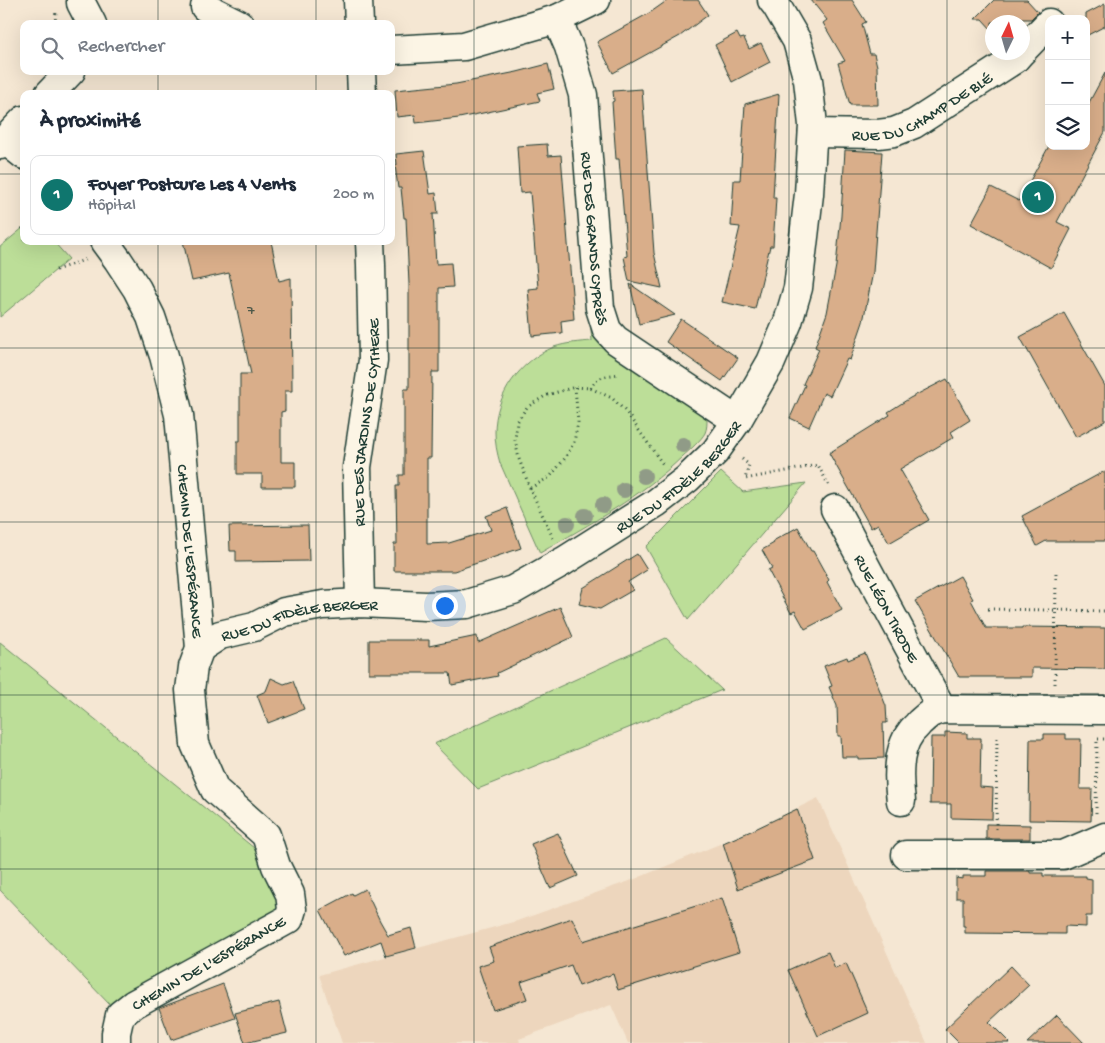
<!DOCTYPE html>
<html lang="fr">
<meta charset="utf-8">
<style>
:root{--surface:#fff;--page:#f6f6f7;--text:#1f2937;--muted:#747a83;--line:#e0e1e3;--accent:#0f766e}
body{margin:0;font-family:"Gochi Hand",sans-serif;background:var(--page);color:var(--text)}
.controls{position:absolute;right:15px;top:15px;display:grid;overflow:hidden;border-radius:10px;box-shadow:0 5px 20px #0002}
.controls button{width:45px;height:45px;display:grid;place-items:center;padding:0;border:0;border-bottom:1px solid var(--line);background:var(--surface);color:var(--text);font:25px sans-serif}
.compass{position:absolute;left:985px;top:15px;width:45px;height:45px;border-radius:50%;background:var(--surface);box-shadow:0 5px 20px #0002;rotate:5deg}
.you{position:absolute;left:444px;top:605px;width:18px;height:18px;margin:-12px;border:4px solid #fff;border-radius:50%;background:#1a73e8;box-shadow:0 0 0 8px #1a73e833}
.badge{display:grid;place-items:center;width:32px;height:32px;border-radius:50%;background:var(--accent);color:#fff;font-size:16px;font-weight:700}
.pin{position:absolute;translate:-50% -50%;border:2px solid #fff;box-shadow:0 1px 5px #0006}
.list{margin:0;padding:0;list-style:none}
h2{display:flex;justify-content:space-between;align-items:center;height:65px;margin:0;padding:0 20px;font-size:21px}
h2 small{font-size:16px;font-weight:400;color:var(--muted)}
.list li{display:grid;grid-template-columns:32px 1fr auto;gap:15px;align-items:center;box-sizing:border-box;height:80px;margin:0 10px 10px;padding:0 10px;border:1px solid var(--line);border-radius:10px}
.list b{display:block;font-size:19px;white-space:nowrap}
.list p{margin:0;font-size:16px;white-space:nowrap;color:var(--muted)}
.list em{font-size:16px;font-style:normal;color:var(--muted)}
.icon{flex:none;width:28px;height:28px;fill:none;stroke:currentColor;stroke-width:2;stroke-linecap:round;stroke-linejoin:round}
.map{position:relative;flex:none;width:1105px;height:1043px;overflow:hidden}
.search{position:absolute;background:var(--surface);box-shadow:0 5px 20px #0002;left:20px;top:20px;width:375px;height:55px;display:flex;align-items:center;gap:12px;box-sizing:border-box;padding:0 18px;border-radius:10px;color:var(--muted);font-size:19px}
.panel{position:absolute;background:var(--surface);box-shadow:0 5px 20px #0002;left:20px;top:90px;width:375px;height:155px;border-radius:10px}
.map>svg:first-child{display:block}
.built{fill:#edd6bd}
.green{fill:#bcde98;stroke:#6e8e66}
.building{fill:#d9ae8a;stroke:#1f3d34}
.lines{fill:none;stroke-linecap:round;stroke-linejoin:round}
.minor-casing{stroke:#1f3d34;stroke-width:31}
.path{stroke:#1f3d34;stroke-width:3;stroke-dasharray:1 4;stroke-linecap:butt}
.minor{stroke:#fcf5e5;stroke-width:28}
.tree{fill:#909b87}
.grid{fill:none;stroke:#1f3d34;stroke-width:1;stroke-opacity:0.55}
.labels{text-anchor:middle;stroke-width:5;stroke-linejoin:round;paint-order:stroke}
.number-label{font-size:14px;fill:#4e594a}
.street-label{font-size:16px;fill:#1f3d34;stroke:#fcf5e5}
</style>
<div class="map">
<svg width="1105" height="1043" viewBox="0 0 1105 1043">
<rect width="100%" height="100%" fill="#f5e7d3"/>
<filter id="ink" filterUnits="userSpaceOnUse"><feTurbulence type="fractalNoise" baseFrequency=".02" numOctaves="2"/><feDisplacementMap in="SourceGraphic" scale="10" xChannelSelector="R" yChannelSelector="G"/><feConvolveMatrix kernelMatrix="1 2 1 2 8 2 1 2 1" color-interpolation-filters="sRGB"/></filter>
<g filter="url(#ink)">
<path class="built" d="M 818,798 L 927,1043 L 628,1043 L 611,1005 L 519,1039 L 520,1043 L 342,1043 L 319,975 L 517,921 L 635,879 L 751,831 Z"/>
<path class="green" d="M 24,227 L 24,241 L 53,241 L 69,259 L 0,317 L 0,247 Z
M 589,308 L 707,418 C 707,424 707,428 705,433 C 701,440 690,450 683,456 C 641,497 591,523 540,553 L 500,463 C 497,453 495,443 495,432 C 495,395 520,361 554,347 C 566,343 579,342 592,341 Z
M 721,472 L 743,492 L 806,483 L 688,620 L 646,547 Z
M 666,638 L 722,690 L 478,789 L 434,744 Z
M 0,642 L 254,848 L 285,901 L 286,910 L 111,1006 L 0,890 Z"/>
<path class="building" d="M 668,0 L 698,0 L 708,15 L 680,36 L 613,73 L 597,42 L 651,12 Z
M 811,0 L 852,0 L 866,22 L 862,24 L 870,54 L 874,54 L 877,66 L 878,105 L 850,105 L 838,63 L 845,61 L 823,23 L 827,20 Z
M 994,0 L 1027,0 L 1038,12 L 1031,19 L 1014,19 L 1018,22 L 992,22 L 992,30 L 982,19 L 975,19 Z
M 1105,4 L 1105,26 L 1086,36 L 1086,14 Z
M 737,33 L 740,39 L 744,38 L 749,49 L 761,43 L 770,62 L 732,82 L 715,45 Z
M 548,64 L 554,89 L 537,93 L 540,101 L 459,118 L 416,123 L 415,115 L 397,117 L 395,90 L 456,84 L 517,72 Z
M 1105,73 L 1105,132 L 1057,222 L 1071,229 L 1051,268 L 971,224 L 991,187 L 1019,201 L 1049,146 L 1086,146 L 1086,108 Z
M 642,89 L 654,253 L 662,288 L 629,281 L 624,257 L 627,256 L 619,159 L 616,159 L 612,102 L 614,101 L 613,91 Z
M 779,94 L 773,198 L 776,198 L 773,246 L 770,246 L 755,309 L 722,302 L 740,227 L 731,226 L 734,180 L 740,180 L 745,104 Z
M 547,144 L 548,156 L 561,155 L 574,319 L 561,321 L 562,333 L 532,336 L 528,289 L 538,288 L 530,192 L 520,193 L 517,146 Z
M 845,150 L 882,152 L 873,272 L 863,322 L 850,360 L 847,359 L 830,396 L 824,393 L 809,427 L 790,418 L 805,385 L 803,384 L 819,349 L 815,347 L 827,313 L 836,266 L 841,216 Z
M 424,151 L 430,194 L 436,193 L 438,214 L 433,214 L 436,264 L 451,263 L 453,287 L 439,288 L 439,372 L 432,372 L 431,458 L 427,458 L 427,544 L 449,543 L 491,530 L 486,516 L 507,508 L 521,548 L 454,571 L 394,571 L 394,544 L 397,544 L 396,486 L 399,486 L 399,475 L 404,475 L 404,389 L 409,389 L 409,284 L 406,218 L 404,218 L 401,188 L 398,188 L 395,165 L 397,165 L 396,154 Z
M 183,241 L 271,241 L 279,281 L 291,278 L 292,391 L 285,391 L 285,411 L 281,412 L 281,462 L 295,462 L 295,487 L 262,487 L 262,474 L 237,474 L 237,441 L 240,441 L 240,374 L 251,374 L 229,273 L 192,281 Z
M 630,284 L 675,315 L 639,324 Z
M 1064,313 L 1105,386 L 1105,421 L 1076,437 L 1020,337 Z
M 681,319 L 738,358 L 722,381 L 666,342 Z
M 947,379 L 970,420 L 951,432 L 954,437 L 900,469 L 929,520 L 889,543 L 878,524 L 871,528 L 829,453 L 890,415 L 888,412 L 910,398 Z
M 1105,471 L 1105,541 L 1046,541 L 1037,546 L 1022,516 Z
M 308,525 L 309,561 L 236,562 L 236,551 L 230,551 L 229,526 Z
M 798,527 L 811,551 L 813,551 L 829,580 L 827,582 L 842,610 L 805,629 L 795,611 L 791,613 L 768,570 L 772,568 L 762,550 L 774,543 L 773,541 Z
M 637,554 L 647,570 L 628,582 L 633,590 L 600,609 L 579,604 L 583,588 Z
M 960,576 L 973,599 L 971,600 L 986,628 L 1022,628 L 1022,627 L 1105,628 L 1105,669 L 1032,668 L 1032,677 L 959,677 L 915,601 Z
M 560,607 L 573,637 L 497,673 L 498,676 L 452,685 L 450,673 L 369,673 L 369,640 L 429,640 L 429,646 L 477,636 L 478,643 Z
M 865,653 L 886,706 L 887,723 L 883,723 L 884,758 L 858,759 L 858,757 L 842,757 L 841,736 L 838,736 L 837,706 L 829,687 L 832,686 L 824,666 L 847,657 L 848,660 Z
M 271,678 L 284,684 L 293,681 L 304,709 L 268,723 L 257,695 L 266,691 Z
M 945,732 L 967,733 L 967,738 L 981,738 L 980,787 L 993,788 L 992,819 L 951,818 L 951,804 L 930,804 L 931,737 L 945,737 Z
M 1044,734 L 1066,734 L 1066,739 L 1081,739 L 1080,789 L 1092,789 L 1091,821 L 1029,820 L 1030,739 L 1044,739 Z
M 797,809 L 815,860 L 738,889 L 723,843 L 751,831 Z
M 986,824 L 1030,825 L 1030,839 L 986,839 Z
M 558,833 L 578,876 L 550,888 L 531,844 Z
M 986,871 L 1030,871 L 1030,873 L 1043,873 L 1043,876 L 1086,876 L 1086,878 L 1092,879 L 1092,916 L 1086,916 L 1086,927 L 1065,926 L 1065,934 L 965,933 L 965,926 L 963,926 L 963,898 L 956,898 L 956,878 L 963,879 L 963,876 L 986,876 Z
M 365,889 L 380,921 L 388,935 L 411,928 L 416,948 L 386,956 L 381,941 L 344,956 L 320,910 L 352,893 L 353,895 Z
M 722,898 L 739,952 L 618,990 L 613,974 L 579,986 L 571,965 L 521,982 L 527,999 L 493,1010 L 478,966 L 494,961 L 489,947 L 572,918 L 583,941 Z
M 828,952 L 835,968 L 846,963 L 868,1013 L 818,1036 L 788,970 Z
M 1011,966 L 1029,985 L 989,1022 L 1010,1043 L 959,1043 L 945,1029 Z
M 223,984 L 235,1018 L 171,1040 L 159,1008 Z
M 279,1002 L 287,1033 L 245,1043 L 235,1013 Z
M 1057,1015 L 1084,1043 L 1027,1043 Z"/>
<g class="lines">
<defs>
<g id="minor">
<path d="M 81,0 L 81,3 L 92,24"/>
<path d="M 358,0 L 359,24"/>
<path d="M 205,7 L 239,24"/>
<path id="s1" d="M 557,19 L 569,47 L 583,95 L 600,308 L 607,330 L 616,340 L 737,421"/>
<path d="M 391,50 L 464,46 L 557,19 L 596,0"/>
<path d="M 1022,51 L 1049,23"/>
<path d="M 361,71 L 362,94"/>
<path d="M 49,94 L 71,71"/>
<path id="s2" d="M 813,133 L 878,134 L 894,132 L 914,124 L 1015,59 L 1021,52"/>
<path d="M 5,140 L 24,155"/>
<path d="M 0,145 L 24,120"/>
<path id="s3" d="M 104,241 L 118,260 L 137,289 L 151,317 L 164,356 L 179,415 L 200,648 L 193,667 L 190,690 L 195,744 L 215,790 L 266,835 L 276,866 L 290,894 L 292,909 L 289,919 L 134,1004 L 120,1015 L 116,1033 L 116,1043"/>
<path id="s4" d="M 835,509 L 942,709"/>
<path id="s5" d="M 360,603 L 357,467 L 373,360 L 371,265 L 370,241"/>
<path id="s6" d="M 200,648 L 220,635 L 254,627 L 284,612 L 323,605 L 360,603 L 426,606 L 467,604 L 513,590 L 564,561 L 656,503 L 687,479 L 715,452 L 737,421 L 771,362 L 788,322 L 798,288 L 809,194 L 813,125 L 808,80 L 797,41 L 776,5 L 772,0"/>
<path d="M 901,801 C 898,779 897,750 911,732 C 913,729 917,726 919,723 C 929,714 929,713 942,709 L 1105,710"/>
<path d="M 906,855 L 1063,855 L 1105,837"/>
</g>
</defs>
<use href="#minor" class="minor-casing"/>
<path class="path" d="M 55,24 L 56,11
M 22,229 L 24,226
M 56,270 L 87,259
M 590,388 C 599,375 606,376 620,374
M 742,459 L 749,465 L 745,479 L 818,465 L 829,486
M 530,488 L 550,477 L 566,457 L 574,442 L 578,422 L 575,387
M 553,538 L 530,488 L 519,459 L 515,440 L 517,422 L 527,407 L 547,395 L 575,387 L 590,388 L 612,398 L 626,412 L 664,466
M 988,609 L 1105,611
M 1055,684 L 1056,569
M 1096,813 L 1097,739 L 1105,739
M 996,829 L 997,735"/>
<use href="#minor" class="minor"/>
</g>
<g class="tree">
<circle cx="683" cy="445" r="8"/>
<circle cx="644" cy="476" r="8"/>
<circle cx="624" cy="490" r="8"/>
<circle cx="603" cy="505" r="8"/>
<circle cx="585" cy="516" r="8"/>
<circle cx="567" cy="524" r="8"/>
</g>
</g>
<path class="grid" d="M 158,0 L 158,24M 316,0 L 316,24M 474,0 L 474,1043M 631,0 L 631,1043M 789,0 L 789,1043M 947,0 L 947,1043M 158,71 L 158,94M 316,71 L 316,94M 0,174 L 24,174M 391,174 L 1105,174M 158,241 L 158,1043M 316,241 L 316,1043M 0,348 L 1105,348M 0,522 L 1105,522M 0,695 L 1105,695M 0,869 L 1105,869"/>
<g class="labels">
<g class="number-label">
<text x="251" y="314">7</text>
</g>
<g class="street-label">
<text dy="6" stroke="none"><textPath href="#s2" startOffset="116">RUE DU CHAMP DE BLÉ</textPath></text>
<text dy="6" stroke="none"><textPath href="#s1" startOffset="224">RUE DES GRANDS CYPRÈS</textPath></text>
<text dy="6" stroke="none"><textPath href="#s5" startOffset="181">RUE DES JARDINS DE CYTHERE</textPath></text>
<text dy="6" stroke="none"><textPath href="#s6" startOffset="526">RUE DU FIDÈLE BERGER</textPath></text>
<text dy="6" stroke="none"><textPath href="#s3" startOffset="328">CHEMIN DE L'ESPÉRANCE</textPath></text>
<text dy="6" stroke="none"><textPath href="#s4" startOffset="112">RUE LÉON TIRODE</textPath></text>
<text dy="6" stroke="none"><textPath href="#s6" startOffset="106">RUE DU FIDÈLE BERGER</textPath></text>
<text transform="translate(208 962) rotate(-30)" y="6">CHEMIN DE L'ESPÉRANCE</text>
</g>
</g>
</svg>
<div class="controls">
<button>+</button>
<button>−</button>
<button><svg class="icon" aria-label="layers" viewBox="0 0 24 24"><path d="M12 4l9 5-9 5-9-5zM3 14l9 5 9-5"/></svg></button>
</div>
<svg class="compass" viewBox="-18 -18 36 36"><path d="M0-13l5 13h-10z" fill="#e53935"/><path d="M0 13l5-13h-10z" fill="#747a83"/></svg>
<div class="you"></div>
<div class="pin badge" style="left:1038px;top:197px">1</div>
<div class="search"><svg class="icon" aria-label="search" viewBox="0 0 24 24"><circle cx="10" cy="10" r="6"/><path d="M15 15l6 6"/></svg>Rechercher</div>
<section class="panel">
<h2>À proximité<small></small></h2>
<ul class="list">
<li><span class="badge">1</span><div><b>Foyer Postcure Les 4 Vents</b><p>Hôpital</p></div><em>200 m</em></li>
</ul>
</section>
</div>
